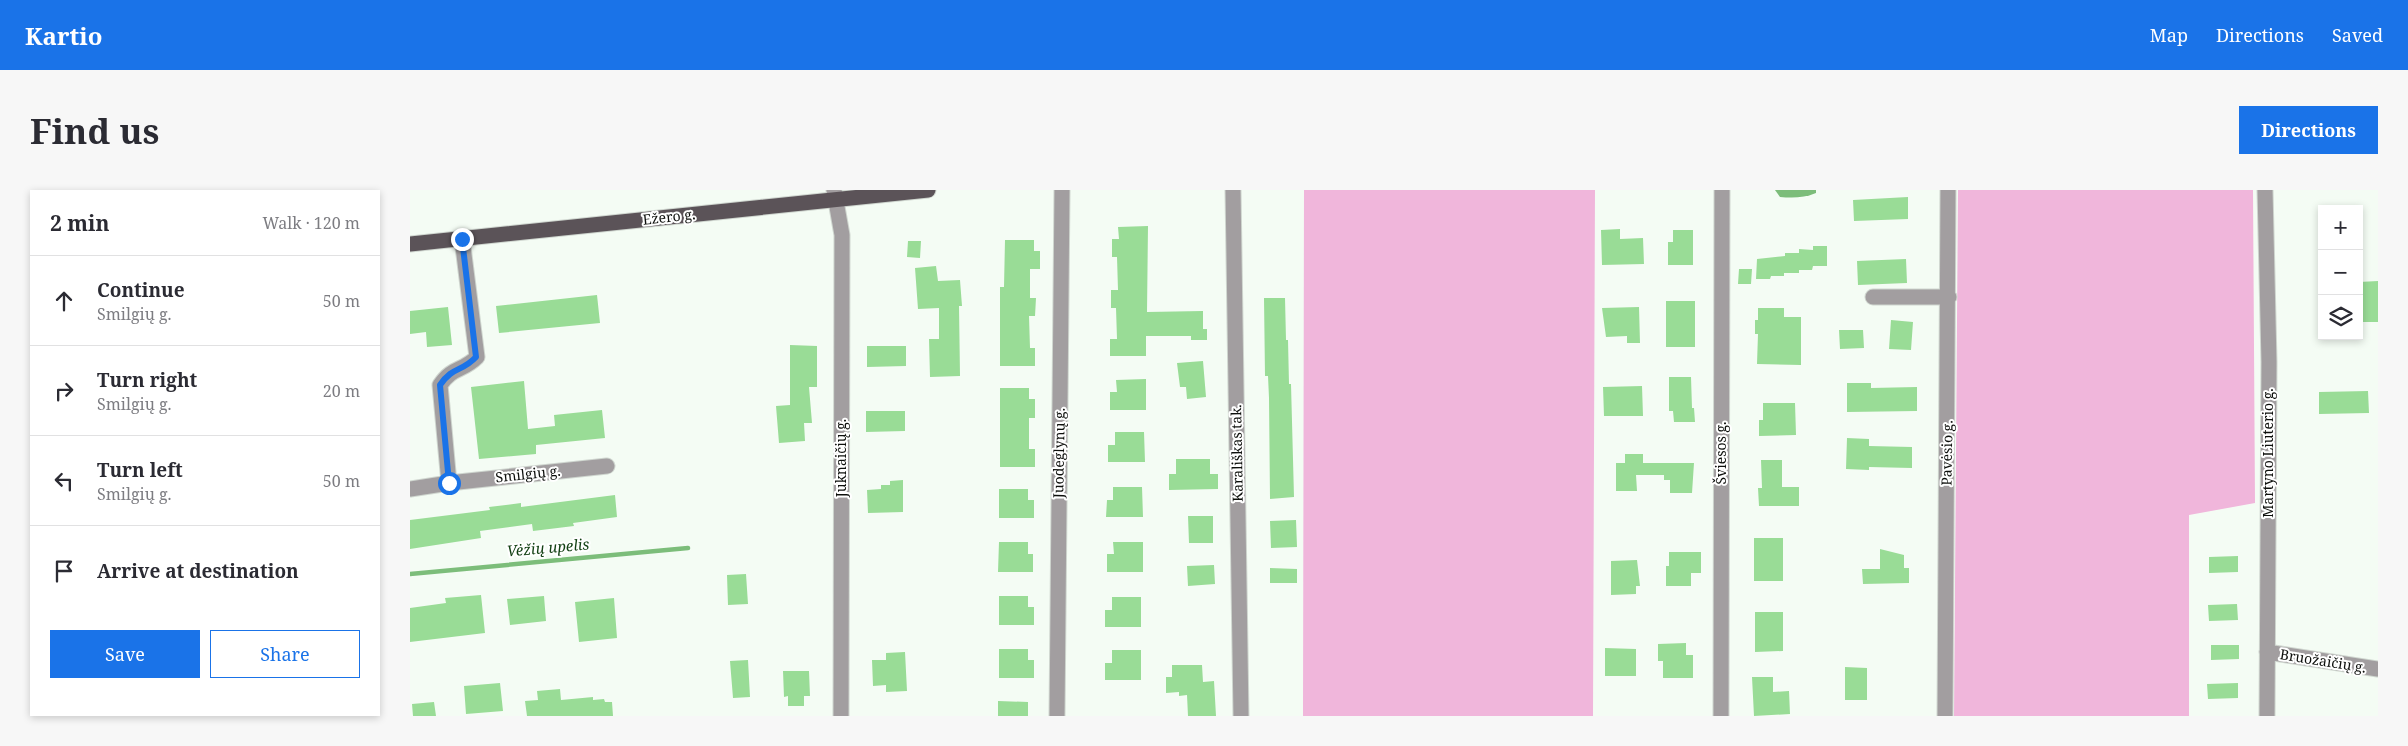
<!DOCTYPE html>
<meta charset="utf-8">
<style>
:root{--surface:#fff;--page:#f7f7f7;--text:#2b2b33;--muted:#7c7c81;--line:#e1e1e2;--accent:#1a73e8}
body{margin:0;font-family:"Noto Serif",serif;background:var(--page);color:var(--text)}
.controls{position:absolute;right:15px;top:15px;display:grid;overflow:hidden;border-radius:0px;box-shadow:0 2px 8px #0003}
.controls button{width:45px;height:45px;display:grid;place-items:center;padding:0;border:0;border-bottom:1px solid var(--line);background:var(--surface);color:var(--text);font:25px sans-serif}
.stop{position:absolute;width:15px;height:15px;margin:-11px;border:4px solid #1a73e8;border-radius:50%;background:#fff}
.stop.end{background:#1a73e8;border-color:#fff;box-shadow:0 1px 5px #0008}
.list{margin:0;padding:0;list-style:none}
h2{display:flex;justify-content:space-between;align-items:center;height:65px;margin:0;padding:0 20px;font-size:21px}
h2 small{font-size:16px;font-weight:400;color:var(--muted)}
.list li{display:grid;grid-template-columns:32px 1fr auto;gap:15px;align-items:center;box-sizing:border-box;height:90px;padding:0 20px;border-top:1px solid var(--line)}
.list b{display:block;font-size:19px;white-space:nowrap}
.list p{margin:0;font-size:16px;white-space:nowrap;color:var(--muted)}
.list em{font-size:16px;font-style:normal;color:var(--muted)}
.actions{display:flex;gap:10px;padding:15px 20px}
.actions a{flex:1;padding:11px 0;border:1px solid var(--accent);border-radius:0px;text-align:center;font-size:18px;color:var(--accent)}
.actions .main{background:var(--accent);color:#fff}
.icon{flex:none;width:28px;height:28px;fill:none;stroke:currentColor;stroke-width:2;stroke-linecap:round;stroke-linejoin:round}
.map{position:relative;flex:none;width:1968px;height:526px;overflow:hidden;border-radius:0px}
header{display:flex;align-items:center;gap:30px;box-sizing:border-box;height:70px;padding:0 25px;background:var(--accent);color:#fff}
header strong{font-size:24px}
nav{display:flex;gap:28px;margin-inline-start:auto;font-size:18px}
.intro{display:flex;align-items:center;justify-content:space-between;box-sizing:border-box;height:120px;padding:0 30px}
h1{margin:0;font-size:35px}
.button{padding:12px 22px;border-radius:0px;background:var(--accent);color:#fff;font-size:18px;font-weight:700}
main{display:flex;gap:30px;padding:0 30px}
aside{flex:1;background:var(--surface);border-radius:0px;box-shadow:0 2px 8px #0003}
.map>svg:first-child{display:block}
.green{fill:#f0b6db}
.water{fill:#7cbd7a}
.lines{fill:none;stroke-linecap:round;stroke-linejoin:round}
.stream{stroke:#7cbd7a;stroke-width:4.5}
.building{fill:#99dc96}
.minor-casing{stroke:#cfd6cf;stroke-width:17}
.major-casing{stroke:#cfd6cf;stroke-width:17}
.minor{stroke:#a29ea0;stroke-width:15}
.major{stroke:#5b5358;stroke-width:15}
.route{stroke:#1a73e8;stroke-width:6}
.labels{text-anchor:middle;stroke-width:4;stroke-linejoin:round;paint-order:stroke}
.street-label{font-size:14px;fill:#0d0f0c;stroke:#fff}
.water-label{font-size:15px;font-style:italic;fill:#124013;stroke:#fff}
</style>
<header>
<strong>Kartio</strong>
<nav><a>Map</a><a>Directions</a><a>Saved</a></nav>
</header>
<div class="intro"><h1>Find us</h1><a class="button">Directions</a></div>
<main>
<aside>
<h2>2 min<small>Walk · 120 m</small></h2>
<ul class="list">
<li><svg class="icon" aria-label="ahead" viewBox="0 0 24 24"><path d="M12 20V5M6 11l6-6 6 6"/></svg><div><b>Continue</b><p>Smilgių g.</p></div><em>50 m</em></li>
<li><svg class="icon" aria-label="right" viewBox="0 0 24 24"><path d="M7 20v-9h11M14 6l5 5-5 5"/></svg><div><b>Turn right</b><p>Smilgių g.</p></div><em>20 m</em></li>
<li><svg class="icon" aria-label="left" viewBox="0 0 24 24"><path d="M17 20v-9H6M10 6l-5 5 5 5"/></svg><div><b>Turn left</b><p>Smilgių g.</p></div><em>50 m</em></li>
<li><svg class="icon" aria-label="arrive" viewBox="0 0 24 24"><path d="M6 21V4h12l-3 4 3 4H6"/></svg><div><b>Arrive at destination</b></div></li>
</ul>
<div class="actions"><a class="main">Save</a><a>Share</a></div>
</aside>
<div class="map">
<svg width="1968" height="526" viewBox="0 0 1968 526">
<rect width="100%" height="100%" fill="#f4fcf4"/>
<path class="green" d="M 894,0 L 1185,0 L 1183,526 L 893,526 Z
M 1548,0 L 1843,0 L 1845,313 L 1779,325 L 1779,526 L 1544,526 Z"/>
<path class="water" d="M 1365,0 L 1406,0 L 1406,3 C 1394,8 1383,8 1370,7 Z"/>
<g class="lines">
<path class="stream" d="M 0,384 L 278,358"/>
</g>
<path class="building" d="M 1498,7 L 1498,29 L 1444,31 L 1443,10 Z
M 738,36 L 737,122 L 793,121 L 793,139 L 797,139 L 797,150 L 781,150 L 781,146 L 736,146 L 736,166 L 700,166 L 700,149 L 707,149 L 706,118 L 701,118 L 701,100 L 708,100 L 707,67 L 702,67 L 702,49 L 709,49 L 708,37 Z
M 1210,39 L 1210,49 L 1233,48 L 1234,74 L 1192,75 L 1191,40 Z
M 1263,40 L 1283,40 L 1283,75 L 1258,75 L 1258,52 L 1263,52 Z
M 595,50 L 624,50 L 624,61 L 630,61 L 630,79 L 620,79 L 620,108 L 626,108 L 625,126 L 619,126 L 620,158 L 625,158 L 625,176 L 590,176 L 590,97 L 594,97 Z
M 498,51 L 511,51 L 510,68 L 497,67 Z
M 1403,56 L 1417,56 L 1417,76 L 1403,76 L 1402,80 L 1389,80 L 1389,83 L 1374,83 L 1374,86 L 1361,86 L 1360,89 L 1346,89 L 1347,69 L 1375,66 L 1375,63 L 1389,63 L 1389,59 L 1403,60 Z
M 1496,69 L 1497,93 L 1448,95 L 1447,71 Z
M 526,76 L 528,91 L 550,90 L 552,116 L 549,116 L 550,186 L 520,187 L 519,149 L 529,149 L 529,118 L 508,119 L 505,78 Z
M 1329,79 L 1342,79 L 1341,94 L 1328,94 Z
M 1968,91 L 1968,132 L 1949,132 L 1949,92 Z
M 187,105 L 190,133 L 89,143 L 86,116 Z
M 854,108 L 875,108 L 876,150 L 878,150 L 879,194 L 881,194 L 884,307 L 860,309 L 859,208 L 858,186 L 855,186 Z
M 1256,111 L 1285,111 L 1285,157 L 1256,157 Z
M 38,117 L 42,155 L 17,157 L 16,142 L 0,144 L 0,121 Z
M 1229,117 L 1230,153 L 1217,153 L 1217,146 L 1196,147 L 1192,118 Z
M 1348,118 L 1374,118 L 1374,127 L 1391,127 L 1391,175 L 1347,174 L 1348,144 L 1345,144 L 1345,130 L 1348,130 Z
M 1481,130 L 1503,132 L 1501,160 L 1479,159 Z
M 1429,140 L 1453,140 L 1454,158 L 1430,159 Z
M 380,155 L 407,156 L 407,197 L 399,197 L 402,233 L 394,233 L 395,251 L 369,253 L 366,216 L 380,215 Z
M 457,156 L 496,156 L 496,176 L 457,177 Z
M 793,171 L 796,207 L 777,209 L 776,197 L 770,197 L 767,173 Z
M 1259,187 L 1281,187 L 1282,218 L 1284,218 L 1285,232 L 1264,232 L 1263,221 L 1259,221 Z
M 736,189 L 736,220 L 700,220 L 700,202 L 707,202 L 706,190 Z
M 114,191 L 118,239 L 145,236 L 144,225 L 192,220 L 195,248 L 126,255 L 126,264 L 69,269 L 61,197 Z
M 1437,193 L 1461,193 L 1461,198 L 1507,197 L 1507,221 L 1437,222 Z
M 1232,196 L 1233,226 L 1194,226 L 1193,197 Z
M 590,198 L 619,198 L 619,209 L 625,209 L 625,228 L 619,228 L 619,259 L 625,259 L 625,277 L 590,277 Z
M 1958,201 L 1959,223 L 1909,224 L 1909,202 Z
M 1353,213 L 1385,213 L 1386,245 L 1349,246 L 1349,230 L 1353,230 Z
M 456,221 L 495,221 L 495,241 L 456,242 Z
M 705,242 L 734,242 L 735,272 L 698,272 L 698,255 L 705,255 Z
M 1437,248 L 1459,249 L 1459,256 L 1502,257 L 1502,278 L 1459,277 L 1459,280 L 1436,279 Z
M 1215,264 L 1233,264 L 1233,273 L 1284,273 L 1282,303 L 1260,303 L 1260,290 L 1254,290 L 1254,285 L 1226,285 L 1227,301 L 1206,301 L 1206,273 L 1215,273 Z
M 766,269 L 800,269 L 800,284 L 808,284 L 808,299 L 759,300 L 759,284 L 766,284 Z
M 1351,270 L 1372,270 L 1372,297 L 1389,297 L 1389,316 L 1349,316 L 1348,298 L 1352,298 Z
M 493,290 L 493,322 L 458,323 L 457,300 L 471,299 L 471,295 L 480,295 L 480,291 Z
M 703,297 L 732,297 L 733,327 L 696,327 L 697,310 L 703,310 Z
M 589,299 L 618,299 L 618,310 L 624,310 L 624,328 L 589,328 Z
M 205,305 L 207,327 L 163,333 L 164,336 L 123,341 L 122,334 L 70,341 L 71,348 L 0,359 L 0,330 L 80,320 L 79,317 L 111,313 L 111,317 Z
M 778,326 L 803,326 L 803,353 L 779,353 Z
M 886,330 L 887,357 L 861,358 L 860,331 Z
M 1344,348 L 1373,348 L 1373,391 L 1344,391 Z
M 589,352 L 618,352 L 618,364 L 623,364 L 623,382 L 588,382 Z
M 703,352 L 733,352 L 733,382 L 697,382 L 697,364 L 704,364 Z
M 1470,359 L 1494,365 L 1494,378 L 1499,378 L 1499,393 L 1453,394 L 1452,379 L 1470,379 Z
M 1259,362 L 1291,362 L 1291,383 L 1281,383 L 1281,396 L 1256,396 L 1256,376 L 1259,376 Z
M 1828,366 L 1828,382 L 1799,383 L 1799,367 Z
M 1227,370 L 1230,396 L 1226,396 L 1226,404 L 1201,405 L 1201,371 Z
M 804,375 L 805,394 L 778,396 L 777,376 Z
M 860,378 L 887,379 L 887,393 L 860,393 Z
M 336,384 L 338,414 L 318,415 L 317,385 Z
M 71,405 L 75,443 L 0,452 L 0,418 L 36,413 L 35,408 Z
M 134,406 L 136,431 L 100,435 L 97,409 Z
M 589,406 L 618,406 L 618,417 L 624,417 L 624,435 L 589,435 Z
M 702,407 L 731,407 L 731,437 L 695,437 L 695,420 L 702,420 Z
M 204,408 L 207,448 L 169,452 L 165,412 Z
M 1827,414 L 1828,430 L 1799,431 L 1798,415 Z
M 1345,422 L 1373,422 L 1373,461 L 1345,462 Z
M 1276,453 L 1276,465 L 1283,465 L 1283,488 L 1253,488 L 1253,471 L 1248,471 L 1248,454 Z
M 1801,455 L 1829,455 L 1829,469 L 1801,470 Z
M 1195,458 L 1226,459 L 1226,486 L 1195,486 Z
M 589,459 L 618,459 L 618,470 L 624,470 L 624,488 L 589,488 Z
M 702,460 L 731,460 L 731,490 L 695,490 L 695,473 L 702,473 Z
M 495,462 L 497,501 L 476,502 L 476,495 L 463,496 L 462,470 L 476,470 L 476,463 Z
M 338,470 L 340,507 L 323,508 L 320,471 Z
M 762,475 L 792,475 L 793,492 L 804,491 L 806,526 L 778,526 L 777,505 L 769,506 L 769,502 L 756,503 L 756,487 L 762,487 Z
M 1435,477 L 1457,478 L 1457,510 L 1435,510 Z
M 373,481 L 399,481 L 400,506 L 394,506 L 394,516 L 378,516 L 378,506 L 374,507 Z
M 1342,487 L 1363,487 L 1363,502 L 1379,501 L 1380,524 L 1344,526 Z
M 90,493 L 93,521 L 56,524 L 54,496 Z
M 1828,493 L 1828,508 L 1798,509 L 1797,494 Z
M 150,499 L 151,510 L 183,507 L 183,510 L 194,509 L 195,512 L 202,512 L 203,526 L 117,526 L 115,511 L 128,510 L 127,501 Z
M 588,511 L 618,512 L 618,526 L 588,526 Z
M 24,512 L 26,526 L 3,526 L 2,514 Z"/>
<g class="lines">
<defs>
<path id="minor" d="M 424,0 L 432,45 L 431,526
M 823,0 L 831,526
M 1855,0 L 1859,172 L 1857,526
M 1463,107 L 1539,107
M 39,293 L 30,195 C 43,176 52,182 67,167 L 52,49
M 0,299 L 39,293 L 197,276
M 1857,462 L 1968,479
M 647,526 L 652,0
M 1311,526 L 1312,0
M 1535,526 L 1538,0"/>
<path id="major" d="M 0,54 L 518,0"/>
</defs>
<use href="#minor" class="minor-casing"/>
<use href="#major" class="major-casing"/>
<use href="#minor" class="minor"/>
<use href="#major" class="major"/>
</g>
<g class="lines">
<path class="route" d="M 39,293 L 30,195 C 43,176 52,182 66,167 L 52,49"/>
</g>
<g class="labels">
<g class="street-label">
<text transform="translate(259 27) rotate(-6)" y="5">Ežero g.</text>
<text transform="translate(649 263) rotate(-89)" y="5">Juodeglynų g.</text>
<text transform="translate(827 263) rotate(-91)" y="5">Karališkas tak.</text>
<text transform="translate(1311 263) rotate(-90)" y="5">Šviesos g.</text>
<text transform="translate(1537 263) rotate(-89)" y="5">Pavėsio g.</text>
<text transform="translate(1858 263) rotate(-90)" y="5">Martyno Liuterio g.</text>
<text transform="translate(431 268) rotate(-90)" y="5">Juknaičių g.</text>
<text transform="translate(118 284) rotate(-6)" y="5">Smilgių g.</text>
<text transform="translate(1913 471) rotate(9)" y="5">Bruožaičių g.</text>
</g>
<g class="water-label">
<text transform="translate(138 358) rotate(-5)" y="5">Vėžių upelis</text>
</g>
</g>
</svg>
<div class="controls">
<button>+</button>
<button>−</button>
<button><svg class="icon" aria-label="layers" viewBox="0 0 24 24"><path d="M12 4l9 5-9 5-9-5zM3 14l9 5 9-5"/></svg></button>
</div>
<div class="stop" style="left:39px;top:293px"></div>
<div class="stop end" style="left:52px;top:49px"></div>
</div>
</main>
